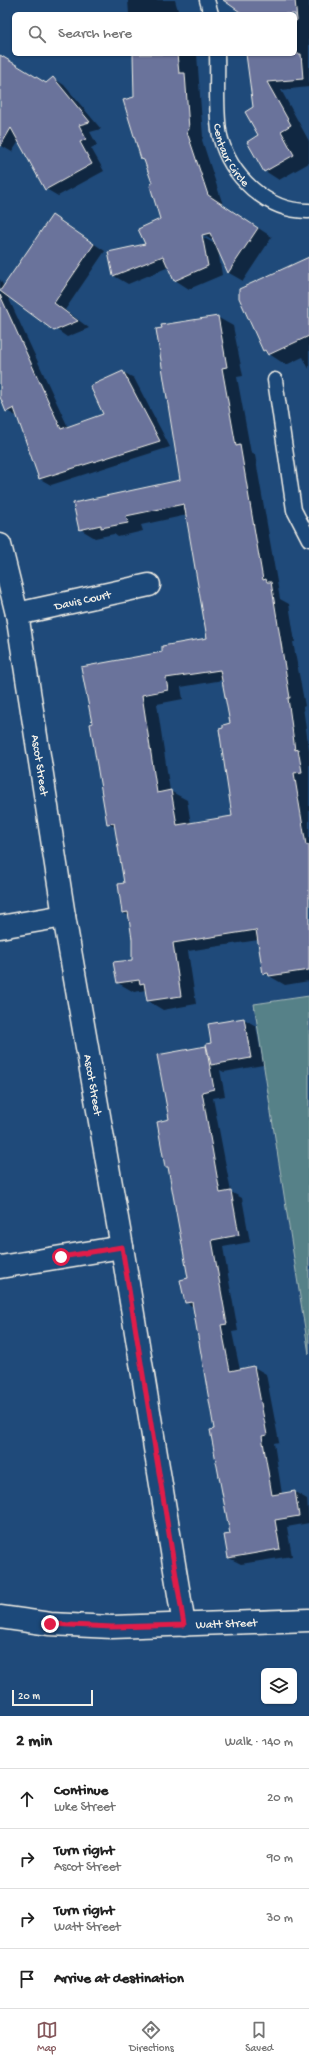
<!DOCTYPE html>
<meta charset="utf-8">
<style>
:root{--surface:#fff;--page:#f2f2f2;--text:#222;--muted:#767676;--line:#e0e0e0;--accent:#85585c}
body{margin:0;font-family:"Gochi Hand",sans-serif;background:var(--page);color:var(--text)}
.controls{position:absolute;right:12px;bottom:12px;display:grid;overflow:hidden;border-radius:6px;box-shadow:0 1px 3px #0004}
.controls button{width:36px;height:36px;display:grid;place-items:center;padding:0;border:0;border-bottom:1px solid var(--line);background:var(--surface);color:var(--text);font:20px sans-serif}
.scale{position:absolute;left:12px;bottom:10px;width:81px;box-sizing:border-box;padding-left:4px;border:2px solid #f4f1e8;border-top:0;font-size:11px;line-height:14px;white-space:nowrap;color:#f4f1e8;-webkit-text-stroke:3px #1f4a7a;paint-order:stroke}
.stop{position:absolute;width:12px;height:12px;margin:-9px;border:3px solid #e11d48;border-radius:50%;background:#fff}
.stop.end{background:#e11d48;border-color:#fff;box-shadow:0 1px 4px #0008}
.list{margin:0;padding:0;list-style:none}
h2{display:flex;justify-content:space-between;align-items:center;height:52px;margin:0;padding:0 16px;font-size:17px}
h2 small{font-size:13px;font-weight:400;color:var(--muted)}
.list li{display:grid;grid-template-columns:26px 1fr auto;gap:12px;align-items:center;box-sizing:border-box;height:60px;padding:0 16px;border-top:1px solid var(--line)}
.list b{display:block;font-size:15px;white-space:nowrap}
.list p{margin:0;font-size:13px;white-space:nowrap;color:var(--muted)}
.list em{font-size:13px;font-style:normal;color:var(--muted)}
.icon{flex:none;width:22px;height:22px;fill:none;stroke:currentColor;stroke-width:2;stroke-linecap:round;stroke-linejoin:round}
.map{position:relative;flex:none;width:309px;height:1716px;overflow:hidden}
.search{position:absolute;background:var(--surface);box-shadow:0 1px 3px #0004;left:12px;right:12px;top:12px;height:44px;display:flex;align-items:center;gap:10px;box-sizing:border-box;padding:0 14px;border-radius:6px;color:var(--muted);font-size:15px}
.sheet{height:292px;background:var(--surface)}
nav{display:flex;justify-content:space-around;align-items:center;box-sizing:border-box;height:56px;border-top:1px solid var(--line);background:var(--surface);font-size:11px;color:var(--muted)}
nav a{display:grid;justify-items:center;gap:2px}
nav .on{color:var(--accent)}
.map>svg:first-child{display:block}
.green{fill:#578188;stroke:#a6b9b8}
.shadow{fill:#0007;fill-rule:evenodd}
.building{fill:#6a739b;stroke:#f4f1e8;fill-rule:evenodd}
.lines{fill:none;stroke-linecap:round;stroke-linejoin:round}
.service-casing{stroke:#f4f1e8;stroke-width:17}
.minor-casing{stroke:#f4f1e8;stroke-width:25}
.secondary-casing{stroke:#f4f1e8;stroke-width:25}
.service{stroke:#1f4a7a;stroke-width:14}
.minor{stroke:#1f4a7a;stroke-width:22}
.secondary{stroke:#1f4a7a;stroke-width:22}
.route{stroke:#e11d48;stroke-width:5}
.labels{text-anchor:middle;stroke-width:3.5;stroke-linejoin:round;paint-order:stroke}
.street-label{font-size:12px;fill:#f4f1e8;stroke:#1f4a7a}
</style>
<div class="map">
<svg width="309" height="1716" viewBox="0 0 309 1716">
<rect width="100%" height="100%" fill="#1f4a7a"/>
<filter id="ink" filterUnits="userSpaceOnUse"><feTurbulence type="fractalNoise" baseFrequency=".025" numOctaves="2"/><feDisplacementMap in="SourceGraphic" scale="8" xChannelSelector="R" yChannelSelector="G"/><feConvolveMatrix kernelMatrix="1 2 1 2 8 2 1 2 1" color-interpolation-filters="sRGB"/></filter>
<g filter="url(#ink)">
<path class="green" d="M 309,996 L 309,1354 L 254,1004 Z"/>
<path class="shadow" d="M 128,0 L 175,0 L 179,14 L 129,14 Z
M 241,0 L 309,0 L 309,87 L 281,90 L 309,141 L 309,163 L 279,180 L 265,171 L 247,54 L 295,54 L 295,14 L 245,14 Z
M 135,54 L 197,54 L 203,137 L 202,140 L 223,205 L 272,237 L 243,281 L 229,273 L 218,249 L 222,275 L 189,289 L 175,280 L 169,267 L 128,284 L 114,276 L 146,245 L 162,220 L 153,183 ZM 198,232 L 215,242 L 215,244 L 197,234 Z
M 0,56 L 46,84 L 53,78 L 64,85 L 101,129 L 90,132 L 97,145 L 91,148 L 104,171 L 58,196 L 46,189 L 19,141 L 12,152 L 0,145 Z
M 52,216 L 105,251 L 65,310 L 89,328 L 67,337 L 7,295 L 68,427 L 105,414 L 123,372 L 134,378 L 170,447 L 51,485 L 40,479 L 18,417 L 7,411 L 0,394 L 0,279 L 4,287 Z
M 309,258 L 309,369 L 303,357 L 286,365 L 263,350 Z
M 217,317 L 233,326 L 243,376 L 237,377 L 251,453 L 255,455 L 280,599 L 289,604 L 295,642 L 293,642 L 305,706 L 303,707 L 309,750 L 309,981 L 285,985 L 264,973 L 258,940 L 188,951 L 196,1004 L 163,1010 L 148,1001 L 146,990 L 134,992 L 118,983 L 133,960 L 133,939 L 130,916 L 123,913 L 126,883 L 116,828 L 108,823 L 91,725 L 164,652 L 208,639 L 187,515 L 141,525 L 143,531 L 118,537 L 114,534 L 95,538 L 80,529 L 181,481 ZM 223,680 L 231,724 L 234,817 L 191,824 L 187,800 L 170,791 L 157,704 L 183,699 L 181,687 Z
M 244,1019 L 256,1026 L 263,1065 L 224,1072 L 220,1070 L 225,1096 L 213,1098 L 231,1192 L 242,1198 L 250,1242 L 223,1247 L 238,1331 L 232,1332 L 240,1370 L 254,1367 L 266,1374 L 279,1442 L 274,1443 L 282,1494 L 295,1492 L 307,1499 L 309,1523 L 287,1527 L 292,1556 L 241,1564 L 229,1558 L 231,1535 L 216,1430 L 193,1307 L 186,1302 L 189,1279 L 169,1168 L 166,1166 L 170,1120 L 206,1047 L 208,1048 Z"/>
<path class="building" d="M 223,0 L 295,0 L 297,20 L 295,22 L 295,14 L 243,14 Z
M 133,54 L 177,54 L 179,73 L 185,73 L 189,129 L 187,132 L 208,195 L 258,228 L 228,273 L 210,233 L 202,235 L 208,266 L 174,281 L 163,256 L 113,276 L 108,252 L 145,244 L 138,229 L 160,219 L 150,186 L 152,183 L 144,160 L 141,159 L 123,100 L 134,97 Z
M 246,54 L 301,54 L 303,79 L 267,82 L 291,125 L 281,131 L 294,155 L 264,172 L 247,142 L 258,135 L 245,112 L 253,107 Z
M 0,55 L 46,83 L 53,77 L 90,122 L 79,125 L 86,139 L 80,142 L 92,164 L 45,190 L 11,128 L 0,147 Z
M 52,215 L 94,244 L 54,303 L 78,321 L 54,331 L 0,291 Z
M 309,257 L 309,336 L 268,355 L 265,350 L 263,351 L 239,298 L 239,289 Z
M 0,295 L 61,429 L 103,414 L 90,386 L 123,371 L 160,441 L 39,479 L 14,408 L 6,412 L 0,397 Z
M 218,316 L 227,367 L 222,368 L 236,446 L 240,445 L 263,580 L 266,579 L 267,582 L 271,582 L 290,698 L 288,698 L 295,750 L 298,749 L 302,772 L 294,773 L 306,845 L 309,845 L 309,970 L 269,976 L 268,973 L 263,974 L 256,930 L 173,943 L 181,996 L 147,1001 L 144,983 L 140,984 L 139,980 L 117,983 L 113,962 L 132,960 L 132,939 L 128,912 L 122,913 L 118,884 L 124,883 L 114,823 L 107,824 L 90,724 L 92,723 L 81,667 L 162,652 L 162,646 L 207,638 L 184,504 L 126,516 L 128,523 L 101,528 L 101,525 L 79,530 L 73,503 L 180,480 L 156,329 L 162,328 L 161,325 ZM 220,670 L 230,723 L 223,725 L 223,728 L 219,729 L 232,816 L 177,825 L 171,790 L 157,793 L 142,695 L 168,690 L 166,678 Z
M 244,1018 L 251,1058 L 211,1065 L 206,1044 L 211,1043 L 208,1024 Z
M 206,1046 L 214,1089 L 202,1092 L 220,1193 L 231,1191 L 239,1235 L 212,1240 L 227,1324 L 221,1325 L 230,1371 L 254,1366 L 267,1435 L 262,1436 L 272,1495 L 295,1491 L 299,1516 L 275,1520 L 280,1549 L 228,1558 L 224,1535 L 230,1534 L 210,1430 L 214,1429 L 192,1302 L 185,1303 L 180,1280 L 188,1278 L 168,1167 L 165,1167 L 157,1122 L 169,1119 L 157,1055 Z"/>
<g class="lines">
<defs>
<g id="service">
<path d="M 207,0 L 211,14"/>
<path id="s1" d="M 217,54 C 218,79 215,113 220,136 C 230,176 267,212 309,211"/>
<path d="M 275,380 L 294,510 L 309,539"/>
</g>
<g id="minor">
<path id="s2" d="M 0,545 L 17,614 L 64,916 L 122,1247 L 184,1625"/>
<path id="s3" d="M 17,614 L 149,585"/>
<path d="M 0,927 L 64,916"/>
<path d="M 0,1267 L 122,1247"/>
</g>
<g id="secondary">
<path id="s4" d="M 0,1617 L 50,1624 L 112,1627 L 309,1620"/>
</g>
</defs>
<use href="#service" class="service-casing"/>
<use href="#minor" class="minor-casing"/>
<use href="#secondary" class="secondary-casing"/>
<use href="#service" class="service"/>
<use href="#minor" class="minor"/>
<use href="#secondary" class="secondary"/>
</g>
</g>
<g class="lines" filter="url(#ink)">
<path class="route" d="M 50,1624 L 112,1627 L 184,1625 L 122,1247 L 61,1257"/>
</g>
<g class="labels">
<g class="street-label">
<text dy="4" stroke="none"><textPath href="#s1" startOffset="104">Centaur Circle</textPath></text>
<text dy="4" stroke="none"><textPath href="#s3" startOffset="67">Davis Court</textPath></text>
<text dy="4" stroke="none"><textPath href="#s2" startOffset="224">Ascot Street</textPath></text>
<text dy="4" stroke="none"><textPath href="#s2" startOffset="548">Ascot Street</textPath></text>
<text dy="4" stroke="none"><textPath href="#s4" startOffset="227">Watt Street</textPath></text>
</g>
</g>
</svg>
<div class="controls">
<button><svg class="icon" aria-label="layers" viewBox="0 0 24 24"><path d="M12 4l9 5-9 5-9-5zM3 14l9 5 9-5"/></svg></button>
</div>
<div class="scale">20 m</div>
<div class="stop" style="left:61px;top:1257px"></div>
<div class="stop end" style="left:50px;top:1624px"></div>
<div class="search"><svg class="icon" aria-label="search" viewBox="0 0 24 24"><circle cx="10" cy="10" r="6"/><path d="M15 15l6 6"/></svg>Search here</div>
</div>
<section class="sheet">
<h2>2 min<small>Walk · 140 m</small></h2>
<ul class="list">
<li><svg class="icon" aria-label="ahead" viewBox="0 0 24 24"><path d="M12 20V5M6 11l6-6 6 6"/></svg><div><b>Continue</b><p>Luke Street</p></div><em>20 m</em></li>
<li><svg class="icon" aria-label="right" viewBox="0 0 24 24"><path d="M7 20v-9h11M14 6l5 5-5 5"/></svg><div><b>Turn right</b><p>Ascot Street</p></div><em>90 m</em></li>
<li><svg class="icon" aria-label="right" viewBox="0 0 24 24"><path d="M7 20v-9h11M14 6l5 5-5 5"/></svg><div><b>Turn right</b><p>Watt Street</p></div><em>30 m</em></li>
<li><svg class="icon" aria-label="arrive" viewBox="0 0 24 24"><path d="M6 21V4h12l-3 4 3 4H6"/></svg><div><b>Arrive at destination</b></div></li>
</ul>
</section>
<nav>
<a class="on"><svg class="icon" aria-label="map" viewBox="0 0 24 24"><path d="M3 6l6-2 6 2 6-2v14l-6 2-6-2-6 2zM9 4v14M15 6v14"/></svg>Map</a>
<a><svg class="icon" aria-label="directions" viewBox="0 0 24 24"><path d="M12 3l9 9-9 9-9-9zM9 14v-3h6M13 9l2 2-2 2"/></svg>Directions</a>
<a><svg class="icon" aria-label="saved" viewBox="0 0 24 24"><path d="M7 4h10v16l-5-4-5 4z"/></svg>Saved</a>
</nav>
